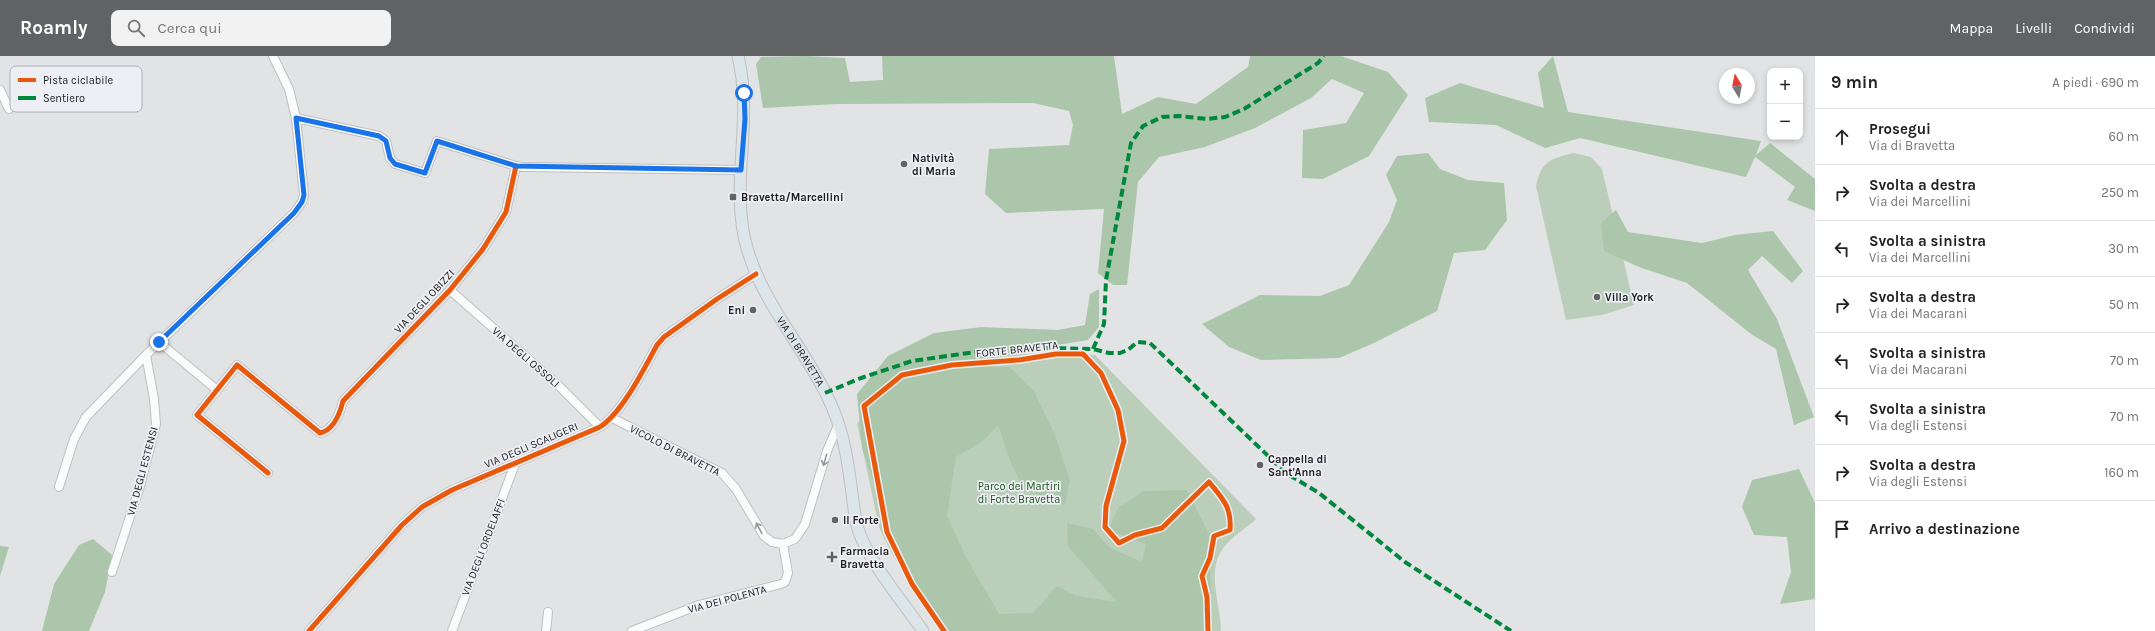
<!DOCTYPE html>
<html lang="it">
<meta charset="utf-8">
<style>
:root{--surface:#fff;--page:#f2f2f2;--text:#222;--muted:#767676;--line:#e0e0e0;--accent:#616264}
body{margin:0;font-family:Karla,sans-serif;background:var(--page);color:var(--text)}
.controls{position:absolute;right:12px;top:12px;display:grid;overflow:hidden;border-radius:8px;box-shadow:0 2px 6px #0003}
.controls button{width:36px;height:36px;display:grid;place-items:center;padding:0;border:0;border-bottom:1px solid var(--line);background:var(--surface);color:var(--text);font:20px sans-serif}
.compass{position:absolute;left:1719px;top:12px;width:36px;height:36px;border-radius:50%;background:var(--surface);box-shadow:0 2px 6px #0003;rotate:350deg}
.stop{position:absolute;width:12px;height:12px;margin:-9px;border:3px solid #1a73e8;border-radius:50%;background:#fff}
.stop.end{background:#1a73e8;border-color:#fff;box-shadow:0 1px 4px #0008}
.list{margin:0;padding:0;list-style:none}
h2{display:flex;justify-content:space-between;align-items:center;height:52px;margin:0;padding:0 16px;font-size:17px}
h2 small{font-size:13px;font-weight:400;color:var(--muted)}
.list li{display:grid;grid-template-columns:26px 1fr auto;gap:12px;align-items:center;box-sizing:border-box;height:56px;padding:0 16px;border-top:1px solid var(--line)}
.list b{display:block;font-size:15px;white-space:nowrap}
.list p{margin:0;font-size:13px;white-space:nowrap;color:var(--muted)}
.list em{font-size:13px;font-style:normal;color:var(--muted)}
.icon{flex:none;width:22px;height:22px;fill:none;stroke:currentColor;stroke-width:2;stroke-linecap:round;stroke-linejoin:round}
.map{position:relative;flex:none;width:1815px;height:575px;overflow:hidden}
header{display:flex;align-items:center;gap:24px;box-sizing:border-box;height:56px;padding:0 20px;background:var(--accent);color:#fff}
header strong{font-size:19px}
nav{display:flex;gap:22px;margin-inline-start:auto;font-size:14px}
.search{width:280px;height:36px;background:var(--page);display:flex;align-items:center;gap:10px;box-sizing:border-box;padding:0 14px;border-radius:8px;color:var(--muted);font-size:15px}
main{display:flex}
aside{flex:1;background:var(--surface)}
.map>svg:first-child{display:block}
.green{fill:#baceba}
.forest{fill:#acc6ac}
.lines{fill:none;stroke-linecap:round;stroke-linejoin:round}
.minor-casing{stroke:#bec0c1;stroke-width:10}
.major-casing{stroke:#bfbfc0;stroke-width:13}
.minor{stroke:#fafbfb;stroke-width:8}
.major{stroke:#dce6ea;stroke-width:11}
.quiet{stroke:#00873e;stroke-width:4;stroke-dasharray:8 4;stroke-linecap:butt}
.cycleway-casing{stroke:#edeff4;stroke-width:8}
.cycleway{stroke:#e8590c;stroke-width:5}
.oneway{stroke:#969798}
.route{stroke:#1a73e8;stroke-width:5}
.poi-dot{fill:#616264;stroke:#edeff4;stroke-width:1.5}
.labels{text-anchor:middle;stroke-width:3.5;stroke-linejoin:round;paint-order:stroke}
.poi-label{font-size:11px;font-weight:bold;fill:#1c1c1e;stroke:#edeff4;text-anchor:start}
.street-label{font-size:11px;fill:#1c1c1e;stroke:#edeff4}
.park-label{font-size:11px;fill:#185717;stroke:#edeff4}
.key{fill:#edeff4;stroke:#aeb0b4;stroke-width:1}
.key-label{font-size:11px;fill:#1c1c1e}
</style>
<header>
<strong>Roamly</strong>
<div class="search"><svg class="icon" aria-label="search" viewBox="0 0 24 24"><circle cx="10" cy="10" r="6"/><path d="M15 15l6 6"/></svg>Cerca qui</div>
<nav><a>Mappa</a><a>Livelli</a><a>Condividi</a></nav>
</header>
<main>
<div class="map">
<svg width="1815" height="575" viewBox="0 0 1815 575">
<rect width="100%" height="100%" fill="#e1e3e5"/>
<path class="green" d="M 1573,97 L 1591,101 L 1602,113 L 1634,249 L 1602,259 L 1566,264 L 1536,130 C 1542,104 1549,104 1573,97 Z
M 992,297 L 1095,299 L 1256,463 C 1246,472 1232,481 1224,491 C 1205,515 1221,548 1221,575 L 945,575 C 922,542 895,509 879,471 L 857,367 L 874,351 Z"/>
<path class="forest" d="M 805,0 L 845,2 L 850,26 L 883,24 L 882,0 L 1114,0 L 1122,58 L 1158,41 L 1196,48 L 1248,11 L 1250,0 L 1341,0 L 1388,16 L 1408,39 L 1369,100 L 1323,123 L 1302,122 L 1303,74 L 1346,67 L 1364,37 L 1332,23 L 1311,42 L 1255,72 L 1205,91 L 1159,101 L 1138,126 L 1127,229 L 1113,229 L 1098,217 L 1104,153 L 1006,157 L 985,138 L 989,93 L 1069,89 L 1073,69 L 1069,55 L 1033,47 L 837,48 L 763,52 L 756,8 L 761,1 Z
M 1553,0 L 1568,56 L 1761,85 L 1756,99 L 1770,87 L 1815,123 L 1815,155 L 1787,144 L 1795,131 L 1755,101 L 1746,121 L 1580,82 L 1545,92 L 1496,69 L 1429,66 L 1425,42 L 1460,27 L 1544,52 L 1538,17 Z
M 1428,97 L 1440,113 L 1468,124 L 1504,127 L 1507,164 L 1485,194 L 1454,197 L 1437,255 L 1374,287 L 1339,302 L 1261,304 L 1229,291 L 1202,268 L 1260,239 L 1320,240 L 1349,229 L 1389,166 L 1397,144 L 1386,119 L 1397,100 Z
M 1616,154 L 1628,176 L 1702,187 L 1735,179 L 1773,175 L 1803,215 L 1792,227 L 1762,200 L 1748,214 L 1777,263 L 1814,361 L 1794,369 L 1776,293 L 1751,278 L 1687,227 L 1639,211 L 1604,195 L 1601,167 Z
M 1099,233 L 1099,271 L 1088,284 L 1002,298 L 987,311 L 1010,311 L 1034,335 L 1055,379 L 1070,425 L 1065,449 L 1024,433 L 1010,405 L 998,369 L 983,385 L 956,401 L 947,460 L 966,501 L 999,558 L 1033,557 L 1057,530 L 1076,540 L 1117,546 L 1068,490 L 1067,467 L 1093,473 L 1110,492 L 1142,506 L 1146,488 L 1108,474 L 1119,451 L 1144,435 L 1187,434 L 1209,478 L 1211,543 L 1206,575 L 950,575 L 911,522 L 889,489 L 880,446 L 862,392 L 857,338 L 888,300 L 934,277 L 981,271 L 1058,274 L 1085,269 L 1090,238 Z
M 1799,413 L 1815,447 L 1815,543 L 1780,548 L 1791,516 L 1787,481 L 1754,479 L 1742,451 L 1752,424 Z
M 93,483 L 112,499 L 105,536 L 89,575 L 42,575 L 54,528 L 79,489 Z
M 0,490 L 9,491 L 0,520 Z"/>
<g class="lines">
<defs>
<path id="minor" d="M 0,34 L 9,53
M 296,62 L 379,80 L 386,85 L 390,102 L 395,108 L 425,117 L 437,85 L 516,110 L 524,111 L 741,114
M 450,234 L 559,330 L 600,371
M 159,286 L 217,334
M 612,362 L 722,417 L 736,433 L 764,480 L 772,486 L 783,488 L 795,483 L 805,468 L 827,395 L 839,367
M 268,417 L 197,359 L 237,309 L 320,377 C 334,374 340,357 343,345 L 450,234 L 483,193 L 506,156 L 516,110
M 59,431 L 74,383 L 86,361 L 146,299
M 112,516 L 140,430 L 156,368 L 154,343 L 146,299 L 294,157 L 302,146 L 304,139 L 296,62 L 289,33 L 273,0
M 309,575 L 402,469 L 422,451 L 452,434 L 600,371 C 622,357 644,313 657,289 L 664,281 L 717,243 L 756,218
M 452,575 L 515,408
M 546,575 L 548,556
M 632,575 L 699,549 L 781,528 L 785,526 L 788,517 L 783,488"/>
<g id="major">
<path id="s1" d="M 738,0 C 753,63 732,119 744,180 C 757,242 802,287 828,342 C 842,370 847,399 851,430 C 853,444 854,459 858,473 C 868,505 903,546 923,575"/>
</g>
</defs>
<use href="#minor" class="minor-casing"/>
<use href="#major" class="major-casing"/>
<use href="#minor" class="minor"/>
<use href="#major" class="major"/>
<path class="quiet" d="M 1093,293 L 1104,268 L 1106,224 L 1131,87 L 1143,70 L 1162,61 L 1179,60 L 1207,63 L 1225,61 L 1244,53 L 1318,7 L 1324,0
M 825,337 L 861,322 L 912,305 L 1011,291 L 1093,293 L 1109,297 L 1120,297 L 1128,294 L 1137,286 L 1150,287 L 1286,417 L 1319,437 L 1405,506 L 1511,575"/>
<defs>
<path id="cycleway" d="M 268,417 L 197,359 L 237,309 L 320,377 C 334,374 340,357 343,345 L 450,234 L 483,193 L 506,156 L 516,110
M 309,575 L 402,469 L 422,451 L 452,434 L 600,371 C 622,357 644,313 657,289 L 664,281 L 717,243 L 756,218
M 944,575 L 912,528 L 887,476 L 864,350 L 902,319 L 952,309 L 1019,304 L 1056,298 L 1083,298 L 1101,317 L 1118,354 L 1124,385 L 1106,450 L 1105,471 L 1119,487 L 1135,479 L 1162,472 L 1209,426 C 1222,442 1232,451 1230,474 L 1214,480 L 1210,502 L 1202,520 L 1207,541 L 1208,575"/>
</defs>
<use href="#cycleway" class="cycleway-casing"/>
<use href="#cycleway" class="cycleway"/>
</g>
<defs><path id="oneway-shaft" d="M-6 0H5M1.5-3L5.5 0L1.5 3" fill="none" stroke-width="1.6" stroke-linecap="round" stroke-linejoin="round"/></defs>
<g class="oneway">
<use href="#oneway-shaft" transform="translate(825 404) rotate(106)"/>
<use href="#oneway-shaft" transform="translate(759 472) rotate(-118)"/>
</g>
<g class="lines">
<path class="route" d="M 159,286 L 294,157 L 302,146 L 304,139 L 296,62 L 379,80 L 386,85 L 390,102 L 395,108 L 425,117 L 437,85 L 516,110 L 741,114 L 745,63 L 744,37"/>
</g>
<g class="poi-dot">
<circle cx="904" cy="108" r="4"/>
<rect x="729" y="137" width="8" height="8" rx="2"/>
<circle cx="1597" cy="241" r="4"/>
<circle cx="753" cy="254" r="4"/>
<circle cx="1260" cy="409" r="4"/>
<circle cx="835" cy="464" r="4"/>
<path d="M830 495h4v4h4v4h-4v4h-4v-4h-4v-4h4z"/>
</g>
<g class="labels">
<g class="poi-label">
<text x="912" y="106">Natività<tspan x="912" dy="13">di Maria</tspan></text>
<text x="741" y="145">Bravetta/Marcellini</text>
<text x="1605" y="245">Villa York</text>
<text x="745" y="258" text-anchor="end">Eni</text>
<text x="1268" y="407">Cappella di<tspan x="1268" dy="13">Sant'Anna</tspan></text>
<text x="843" y="468">Il Forte</text>
<text x="840" y="499">Farmacia<tspan x="840" dy="13">Bravetta</tspan></text>
</g>
<g class="street-label">
<text transform="translate(424 245) rotate(-47)" y="4">VIA DEGLI OBIZZI</text>
<text transform="translate(1017 293) rotate(-6)" y="4">FORTE BRAVETTA</text>
<text dy="4" stroke="none"><textPath href="#s1" startOffset="310">VIA DI BRAVETTA</textPath></text>
<text transform="translate(526 301) rotate(41)" y="4">VIA DEGLI OSSOLI</text>
<text transform="translate(531 389) rotate(-23)" y="4">VIA DEGLI SCALIGERI</text>
<text transform="translate(675 394) rotate(27)" y="4">VICOLO DI BRAVETTA</text>
<text transform="translate(142 415) rotate(-75)" y="4">VIA DEGLI ESTENSI</text>
<text transform="translate(483 491) rotate(-69)" y="4">VIA DEGLI ORDELAFFI</text>
<text transform="translate(727 543) rotate(-15)" y="4">VIA DEI POLENTA</text>
</g>
<g class="park-label">
<text x="1019" y="434">Parco dei Martiri<tspan x="1019" dy="13">di Forte Bravetta</tspan></text>
</g>
</g>
<rect x="10" y="10" width="132" height="46" rx="6" class="key"/>
<rect x="18" y="22" width="18" height="4" fill="#e8590c"/>
<rect x="18" y="40" width="18" height="4" fill="#00873e"/>
<g class="key-label">
<text x="43" y="28">Pista ciclabile</text>
<text x="43" y="46">Sentiero</text>
</g>
</svg>
<div class="controls">
<button>+</button>
<button>−</button>
</div>
<svg class="compass" viewBox="-18 -18 36 36"><path d="M0-13l5 13h-10z" fill="#e53935"/><path d="M0 13l5-13h-10z" fill="#767676"/></svg>
<div class="stop" style="left:744px;top:37px"></div>
<div class="stop end" style="left:159px;top:286px"></div>
</div>
<aside>
<h2>9 min<small>A piedi · 690 m</small></h2>
<ul class="list">
<li><svg class="icon" aria-label="ahead" viewBox="0 0 24 24"><path d="M12 20V5M6 11l6-6 6 6"/></svg><div><b>Prosegui</b><p>Via di Bravetta</p></div><em>60 m</em></li>
<li><svg class="icon" aria-label="right" viewBox="0 0 24 24"><path d="M7 20v-9h11M14 6l5 5-5 5"/></svg><div><b>Svolta a destra</b><p>Via dei Marcellini</p></div><em>250 m</em></li>
<li><svg class="icon" aria-label="left" viewBox="0 0 24 24"><path d="M17 20v-9H6M10 6l-5 5 5 5"/></svg><div><b>Svolta a sinistra</b><p>Via dei Marcellini</p></div><em>30 m</em></li>
<li><svg class="icon" aria-label="right" viewBox="0 0 24 24"><path d="M7 20v-9h11M14 6l5 5-5 5"/></svg><div><b>Svolta a destra</b><p>Via dei Macarani</p></div><em>50 m</em></li>
<li><svg class="icon" aria-label="left" viewBox="0 0 24 24"><path d="M17 20v-9H6M10 6l-5 5 5 5"/></svg><div><b>Svolta a sinistra</b><p>Via dei Macarani</p></div><em>70 m</em></li>
<li><svg class="icon" aria-label="left" viewBox="0 0 24 24"><path d="M17 20v-9H6M10 6l-5 5 5 5"/></svg><div><b>Svolta a sinistra</b><p>Via degli Estensi</p></div><em>70 m</em></li>
<li><svg class="icon" aria-label="right" viewBox="0 0 24 24"><path d="M7 20v-9h11M14 6l5 5-5 5"/></svg><div><b>Svolta a destra</b><p>Via degli Estensi</p></div><em>160 m</em></li>
<li><svg class="icon" aria-label="arrive" viewBox="0 0 24 24"><path d="M6 21V4h12l-3 4 3 4H6"/></svg><div><b>Arrivo a destinazione</b></div></li>
</ul>
</aside>
</main>
